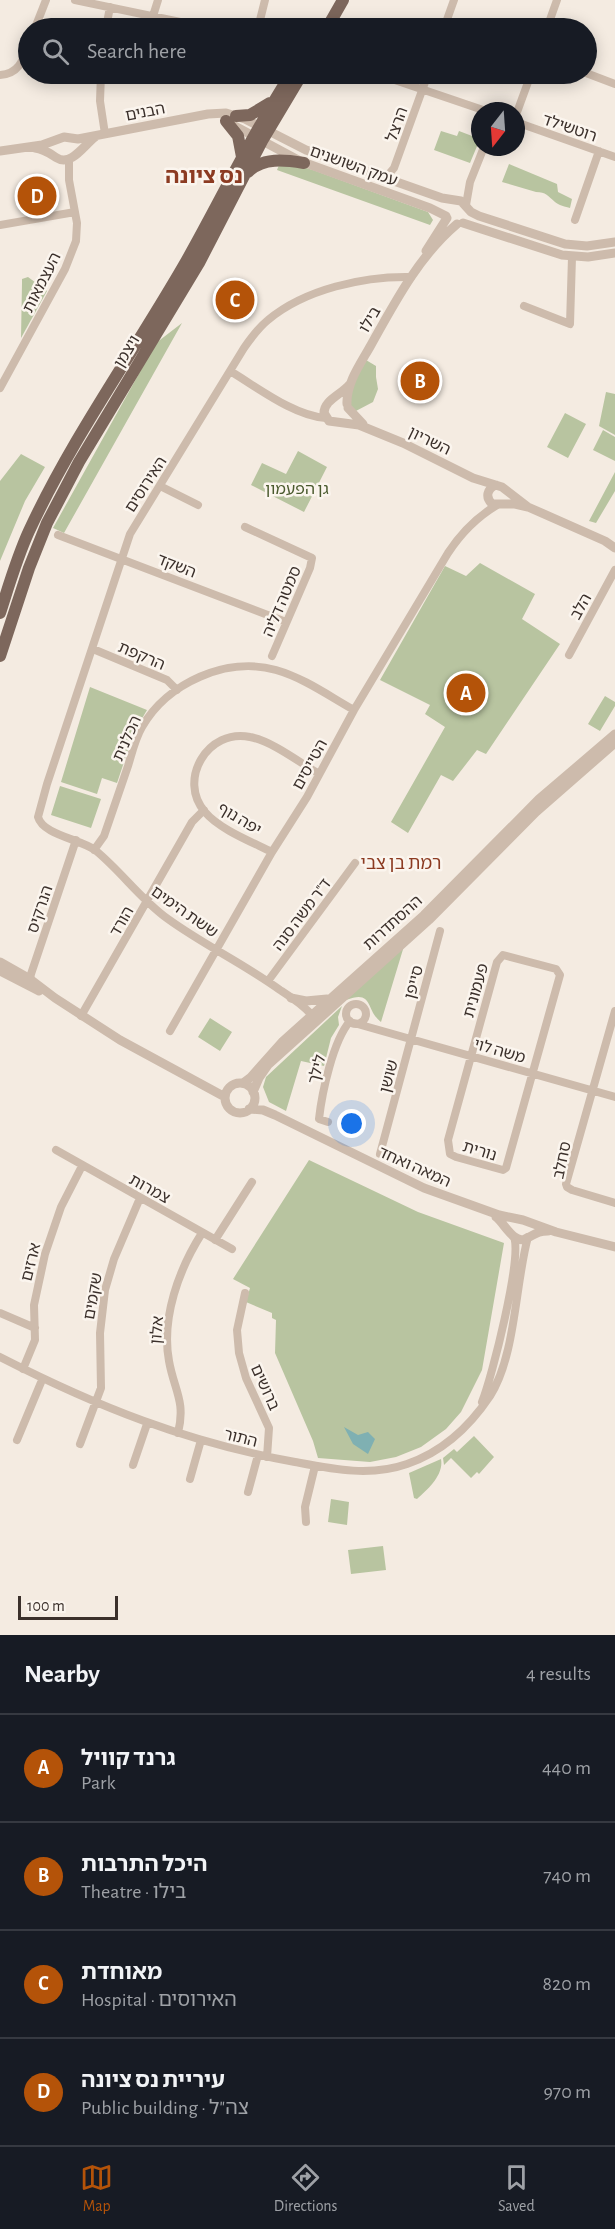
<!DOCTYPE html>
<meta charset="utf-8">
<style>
:root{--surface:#171b24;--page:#20242c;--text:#f1f3f6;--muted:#9ea1a6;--line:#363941;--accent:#b45309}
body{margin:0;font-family:"Alegreya Sans","Noto Sans Hebrew",sans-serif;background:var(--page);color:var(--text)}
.compass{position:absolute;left:471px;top:102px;width:54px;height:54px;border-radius:50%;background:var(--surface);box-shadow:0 3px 15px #0003;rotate:197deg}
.scale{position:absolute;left:18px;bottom:15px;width:100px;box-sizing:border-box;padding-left:6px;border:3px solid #3b302b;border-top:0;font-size:16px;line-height:21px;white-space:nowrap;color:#3b302b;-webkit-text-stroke:4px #fbf5ee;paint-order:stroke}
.you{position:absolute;left:352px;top:1124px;width:21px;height:21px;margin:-15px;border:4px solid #fff;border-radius:50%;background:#1a73e8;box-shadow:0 0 0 9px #1a73e833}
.badge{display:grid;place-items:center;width:39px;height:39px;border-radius:50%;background:var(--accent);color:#fff;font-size:20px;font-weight:700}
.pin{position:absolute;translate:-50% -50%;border:3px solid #fff;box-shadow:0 2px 6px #0006}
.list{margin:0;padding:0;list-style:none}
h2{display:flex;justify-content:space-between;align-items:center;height:78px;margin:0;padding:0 24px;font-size:26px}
h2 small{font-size:20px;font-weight:400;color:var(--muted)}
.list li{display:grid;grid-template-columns:39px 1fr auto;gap:18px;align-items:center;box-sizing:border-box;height:108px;padding:0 24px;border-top:2px solid var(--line)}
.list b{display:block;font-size:22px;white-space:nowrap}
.list p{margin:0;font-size:20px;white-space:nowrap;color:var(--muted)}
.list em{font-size:20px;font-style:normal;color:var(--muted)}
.icon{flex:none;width:33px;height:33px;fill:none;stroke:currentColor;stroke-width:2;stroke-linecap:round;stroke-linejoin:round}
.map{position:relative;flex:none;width:615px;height:1635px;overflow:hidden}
.search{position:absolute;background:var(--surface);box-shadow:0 3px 15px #0003;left:18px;right:18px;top:18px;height:66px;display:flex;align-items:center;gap:15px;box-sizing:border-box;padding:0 21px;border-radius:33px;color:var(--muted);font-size:22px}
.sheet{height:510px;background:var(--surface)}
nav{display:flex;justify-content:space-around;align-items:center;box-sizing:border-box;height:84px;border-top:2px solid var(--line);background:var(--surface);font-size:16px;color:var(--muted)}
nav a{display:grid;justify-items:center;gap:3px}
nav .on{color:var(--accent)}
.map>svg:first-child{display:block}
.green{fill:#b8c4a0}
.water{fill:#7fb0b2}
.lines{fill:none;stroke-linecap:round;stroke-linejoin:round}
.minor{stroke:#cdbbac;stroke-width:8}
.tertiary{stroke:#cdbbac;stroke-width:9}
.primary{stroke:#7d675c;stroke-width:12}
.labels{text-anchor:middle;stroke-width:5;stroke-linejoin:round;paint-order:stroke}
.street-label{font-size:16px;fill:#3b302b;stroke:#fbf5ee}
.park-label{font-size:16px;fill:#4a5a2e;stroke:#fbf5ee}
.neighbourhood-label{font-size:18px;fill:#8c3b22;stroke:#fbf5ee}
.district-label{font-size:22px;font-weight:bold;fill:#8c3b22;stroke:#fbf5ee}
</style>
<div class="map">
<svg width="615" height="1635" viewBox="0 0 615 1635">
<rect width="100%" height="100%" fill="#f4ebe1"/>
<path class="green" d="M 441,131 L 457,136 L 459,131 L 480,139 L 470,163 L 434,150 Z
M 509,164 L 557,184 L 558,192 L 572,199 L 570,208 C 566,207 558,205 555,202 C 548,196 546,192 536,192 L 502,182 Z
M 279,165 L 297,165 L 313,170 L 428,212 L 433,220 L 430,225 L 277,170 Z
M 28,277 L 47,291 L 21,338 L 22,283 L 22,279 Z
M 182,323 L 64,533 L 53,528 L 156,343 Z
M 366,360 L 376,366 L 376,377 L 378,389 L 373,402 L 354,412 C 343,396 359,374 366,360 Z
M 606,392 L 615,394 L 615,435 L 599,426 Z
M 565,413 L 586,424 L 568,458 L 547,447 Z
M 603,430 L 615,437 L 615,461 L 593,450 Z
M 298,451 L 327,467 L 304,512 L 251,485 L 262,463 L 286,474 Z
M 21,454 L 45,467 L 25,501 L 0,561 L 0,481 Z
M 615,472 L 615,491 L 596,523 L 589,521 Z
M 480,563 L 535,594 L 522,619 L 560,644 L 486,754 L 477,750 L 453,781 L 441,775 L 408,833 L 391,822 L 445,727 L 425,714 L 430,705 L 380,680 L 445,566 L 466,576 Z
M 90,687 L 147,710 L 134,732 L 117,783 L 102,778 L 97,794 L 61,782 Z
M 605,696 L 615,702 L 615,706 L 600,731 L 588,724 Z
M 60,786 L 101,799 L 91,828 L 51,815 Z
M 404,946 L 381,1022 C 365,1010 374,989 346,1000 Z
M 342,1006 L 338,1017 L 339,1025 L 331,1038 L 324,1066 L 301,1061 L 286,1111 L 269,1102 L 263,1087 L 266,1077 Z
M 210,1018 L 232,1032 L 220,1051 L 198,1037 Z
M 309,1160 L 418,1212 L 504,1243 L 482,1370 L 461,1412 L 446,1429 L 421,1447 L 396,1457 L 370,1462 L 318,1458 L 313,1441 L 275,1353 L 276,1320 L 272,1318 L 272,1313 L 246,1302 L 250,1288 L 233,1279 Z
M 474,1436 L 494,1457 L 479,1474 L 477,1472 L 471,1478 L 451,1458 L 444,1465 L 443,1458 L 454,1449 L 457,1452 Z
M 441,1459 C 444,1475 428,1489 417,1499 L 414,1498 L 409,1473 Z
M 331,1499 L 349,1502 L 347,1525 L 328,1522 Z
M 383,1546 L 386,1570 L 351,1574 L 348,1550 Z"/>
<path class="water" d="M 344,1427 L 358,1435 L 368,1432 L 375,1439 L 368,1454 L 353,1444 Z"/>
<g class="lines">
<path class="minor" d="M 75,0 L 209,28
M 153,16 L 158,0
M 390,25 L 399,28
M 35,28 L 46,0
M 106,28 L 110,7
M 258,28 L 265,0
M 444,28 L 454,0
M 547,28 L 557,0
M 586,73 L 615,84
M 101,74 L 100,101 L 105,134
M 377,74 L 486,111
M 0,75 C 18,74 23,61 28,46
M 516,115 L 531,74
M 516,122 L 615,157
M 383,178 L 388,175 L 394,168 L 428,74
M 466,205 L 470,182 L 484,147
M 575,220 L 599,151
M 0,225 L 75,212
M 524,306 L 570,324 L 572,257
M 230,371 C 257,387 294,416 326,418
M 0,388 L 65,269 L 76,241 L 77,223 L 69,180 L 69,160
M 160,486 L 198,505
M 245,527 L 312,558 L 310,568 L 272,656
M 58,535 L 286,622
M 93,649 L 167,680 L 177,690
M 569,655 L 615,570
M 94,850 L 104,836 C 112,812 120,789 128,766 C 132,753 135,739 142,727 C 167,683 227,656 276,670 C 304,678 329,696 354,710
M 272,852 C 252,842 219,829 205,812 C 177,780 208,728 250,737 C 272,741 299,762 319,774
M 503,955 L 556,969 L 560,975 L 506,1168 L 503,1170 L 456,1157 L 450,1154 L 448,1140 L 497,962 Z
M 268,981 L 355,863
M 29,984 L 31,974 L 76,840
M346 1014a10 10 0 1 1 20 0a10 10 0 1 1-20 0Z
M 615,1011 L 566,1184 L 567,1187 L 572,1190 L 615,1203
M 81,1016 L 192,822 L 204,810
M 315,1019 C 306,1007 292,998 280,990 C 244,964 204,945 168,919 C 141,900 121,871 95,850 C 80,839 43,835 38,817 L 47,784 L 130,534 L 244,348 C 251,338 258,328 268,320 C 305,289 364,276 411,277
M 354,1023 L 615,1097
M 170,1031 L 272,852 L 307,797 L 354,710 L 448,553 C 461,533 477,517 497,505
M 328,1122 L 319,1119 C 322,1092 333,1041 350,1021
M 56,1150 L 232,1249
M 380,1154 L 440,931
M 215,1240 L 252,1182
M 245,1293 L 237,1330 L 239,1353 L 246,1378 L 269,1428 L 267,1457
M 0,1313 L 35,1328
M 0,1357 C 98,1407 186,1442 295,1462 C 332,1469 370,1477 407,1464 C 442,1452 470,1426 490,1396 C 516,1355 515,1284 528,1237
M 23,1369 L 35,1340 L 34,1305 L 45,1254 L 61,1207 L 82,1166
M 482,1402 C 492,1377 522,1259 514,1237
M 178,1433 C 186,1401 174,1390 169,1361 C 161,1318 179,1269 202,1233
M 17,1440 L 42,1380
M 80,1444 L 101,1388 L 100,1333 L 105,1290 L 114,1259 L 140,1198
M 133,1465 L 147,1424
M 190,1479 L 201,1440
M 248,1492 L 258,1455
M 306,1522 L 305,1507 L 315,1466"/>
<path class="tertiary" d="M 229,123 L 300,161 L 430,208 L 446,216
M 35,148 C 44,149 49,153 57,158 C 71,167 85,144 95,137
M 0,151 L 42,145 L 64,137 L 78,139 L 208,114 L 226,113 L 245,119 L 306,150 L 442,198 L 461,201 L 471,212 L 479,216 L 565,244 L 587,246 L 615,242
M 463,223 L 562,255 L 588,257 L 615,253
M 426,251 L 447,218
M 350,384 C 341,395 324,400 324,413 L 329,421 L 359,425 L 403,443 L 473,478 L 502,487 L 528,507
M 347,404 C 346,383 361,363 371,345 C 395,302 419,256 457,224
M 348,408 L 363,424
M 496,485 C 487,489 485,497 492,504 L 515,504 L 528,507 L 605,541 L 615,548
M 0,962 L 30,979 L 55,998 L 120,1040 L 225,1097
M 0,971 L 39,991
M 291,998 L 306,1001 L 327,999
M 243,1083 L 251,1077 L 283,1041 L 424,915 L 539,799 L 615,734
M225 1098a15 15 0 1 1 30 0a15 15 0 1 1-30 0Z
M 253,1092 L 259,1078 L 268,1065 L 429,920 L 536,812 L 615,743
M 249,1109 L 263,1110 L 275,1115 L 424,1188 L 499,1215 L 523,1220 L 556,1232 L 615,1247
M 496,1217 C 504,1223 514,1244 525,1239 C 535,1235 536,1231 548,1231"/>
<path class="primary" d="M 327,28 L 343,0
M 236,116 L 250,115 L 270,103
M 226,121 L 238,136 L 242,157
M 248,172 C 263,157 285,160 304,163
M 0,613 C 9,585 17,557 29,531 C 73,436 135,351 187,260 C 222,198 252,134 291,74
M 0,656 L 29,568 L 47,523 L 79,462 L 199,263 L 262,141 L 302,74"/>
</g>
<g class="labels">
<g class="street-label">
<text transform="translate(145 111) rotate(-11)" y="6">הבנים</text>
<text transform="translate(396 124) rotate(-70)" y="6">הרצל</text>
<text transform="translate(570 127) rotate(19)" y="6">רוטשילד</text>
<text transform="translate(354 165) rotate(20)" y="6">עמק השושנים</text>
<text transform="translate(41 282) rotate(-63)" y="6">העצמאות</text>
<text transform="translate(369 319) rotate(-60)" y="6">בילו</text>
<text transform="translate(126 351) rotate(-59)" y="6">ויצמן</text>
<text transform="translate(430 440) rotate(26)" y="6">השריון</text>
<text transform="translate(145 484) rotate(-57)" y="6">האירוסים</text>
<text transform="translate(177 565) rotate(21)" y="6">השקד</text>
<text transform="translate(281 601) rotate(-67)" y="6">סמטה דליה</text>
<text transform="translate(580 606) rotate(-61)" y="6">הלב</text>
<text transform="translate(142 655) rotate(23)" y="6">הרקפת</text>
<text transform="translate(126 738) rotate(-66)" y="6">הכלנית</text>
<text transform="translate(309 764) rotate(-61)" y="6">הטייסים</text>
<text transform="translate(240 818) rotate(31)" y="6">יפה נוף</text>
<text transform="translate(39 909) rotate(-71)" y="6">הנרקיס</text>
<text transform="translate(185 911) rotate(35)" y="6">ששת הימים</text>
<text transform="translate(301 914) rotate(-53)" y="6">ד"ר משה סנה</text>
<text transform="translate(121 921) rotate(-60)" y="6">הורד</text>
<text transform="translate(392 922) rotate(-42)" y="6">ההסתדרות</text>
<text transform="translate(413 982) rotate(-75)" y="6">סייפן</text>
<text transform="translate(475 990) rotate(-74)" y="6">פעמונית</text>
<text transform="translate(500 1050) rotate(16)" y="6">משה לוי</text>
<text transform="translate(316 1069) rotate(-75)" y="6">לילך</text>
<text transform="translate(388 1076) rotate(-75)" y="6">שושן</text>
<text transform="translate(480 1150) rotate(17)" y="6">נורית</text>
<text transform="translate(561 1160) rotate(-78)" y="6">סחלב</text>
<text transform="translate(415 1166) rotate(24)" y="6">המאה ואחד</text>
<text transform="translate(150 1188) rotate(29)" y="6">צמרות</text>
<text transform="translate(30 1262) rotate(-76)" y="6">ארזים</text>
<text transform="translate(92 1296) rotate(-80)" y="6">שקמים</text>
<text transform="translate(156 1330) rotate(-85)" y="6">אלון</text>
<text transform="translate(266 1387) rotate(66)" y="6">ברושים</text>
<text transform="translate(241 1437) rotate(14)" y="6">התור</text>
</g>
<g class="park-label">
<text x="297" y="494">גן הפעמון</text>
</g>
<g class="neighbourhood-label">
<text x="401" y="869">רמת בן צבי</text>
</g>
<g class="district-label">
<text x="204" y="183">נס ציונה</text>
</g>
</g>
</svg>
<svg class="compass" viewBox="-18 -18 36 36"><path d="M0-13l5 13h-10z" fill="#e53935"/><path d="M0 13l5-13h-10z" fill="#9ea1a6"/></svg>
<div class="scale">100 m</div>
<div class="you"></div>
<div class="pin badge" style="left:466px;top:693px">A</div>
<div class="pin badge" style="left:420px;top:381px">B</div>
<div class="pin badge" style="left:235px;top:300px">C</div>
<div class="pin badge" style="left:37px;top:196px">D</div>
<div class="search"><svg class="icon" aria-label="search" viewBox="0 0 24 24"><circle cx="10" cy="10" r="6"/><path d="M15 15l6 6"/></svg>Search here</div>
</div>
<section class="sheet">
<h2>Nearby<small>4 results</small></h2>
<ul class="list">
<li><span class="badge">A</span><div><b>גרנד קוויל</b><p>Park</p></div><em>440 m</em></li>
<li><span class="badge">B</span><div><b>היכל התרבות</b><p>Theatre · בילו</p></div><em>740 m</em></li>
<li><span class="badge">C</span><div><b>מאוחדת</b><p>Hospital · האירוסים</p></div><em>820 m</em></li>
<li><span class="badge">D</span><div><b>עיריית נס ציונה</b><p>Public building · צה&quot;ל</p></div><em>970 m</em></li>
</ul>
</section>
<nav>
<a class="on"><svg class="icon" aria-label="map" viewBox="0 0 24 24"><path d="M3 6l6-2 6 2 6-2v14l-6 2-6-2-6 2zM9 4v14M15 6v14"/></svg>Map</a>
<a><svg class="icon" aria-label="directions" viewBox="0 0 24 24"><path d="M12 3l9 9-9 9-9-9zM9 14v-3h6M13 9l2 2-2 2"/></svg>Directions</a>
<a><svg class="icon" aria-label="saved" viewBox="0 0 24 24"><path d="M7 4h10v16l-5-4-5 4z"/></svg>Saved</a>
</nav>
